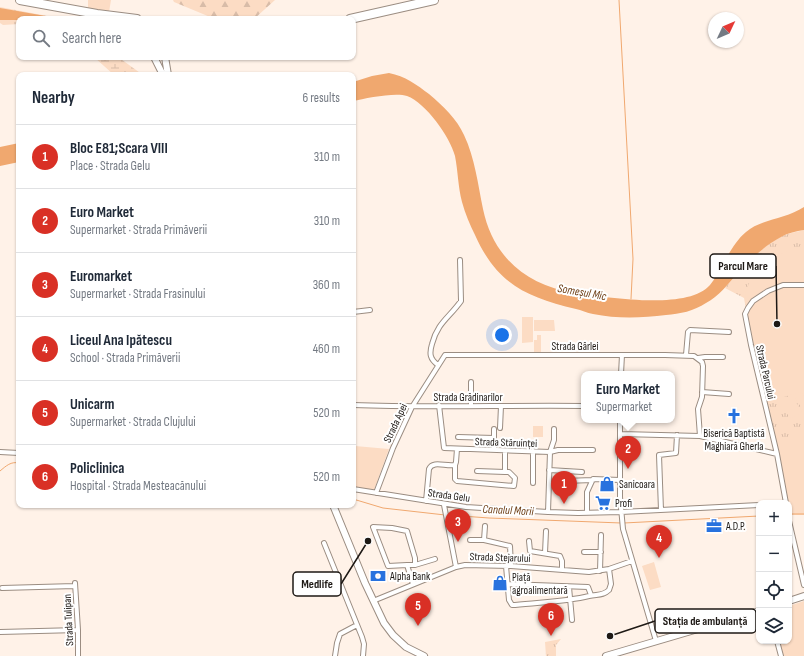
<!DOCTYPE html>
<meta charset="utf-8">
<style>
:root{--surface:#fff;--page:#f6f6f7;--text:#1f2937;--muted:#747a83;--line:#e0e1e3;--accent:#d93025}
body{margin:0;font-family:"Sofia Sans Condensed",sans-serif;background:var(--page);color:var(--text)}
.controls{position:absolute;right:12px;bottom:12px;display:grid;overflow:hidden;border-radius:8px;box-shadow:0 1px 3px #0004}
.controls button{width:36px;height:36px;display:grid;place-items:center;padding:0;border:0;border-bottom:1px solid var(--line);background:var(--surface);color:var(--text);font:20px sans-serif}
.compass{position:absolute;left:708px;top:12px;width:36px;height:36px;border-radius:50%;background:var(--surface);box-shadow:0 1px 3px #0004;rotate:46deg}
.you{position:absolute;left:502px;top:335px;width:14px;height:14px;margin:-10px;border:3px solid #fff;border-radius:50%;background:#1a73e8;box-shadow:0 0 0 6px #1a73e833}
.badge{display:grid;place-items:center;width:26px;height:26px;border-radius:50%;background:var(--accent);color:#fff;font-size:13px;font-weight:700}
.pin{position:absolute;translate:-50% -33px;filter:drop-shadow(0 1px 2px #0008)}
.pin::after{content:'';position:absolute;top:21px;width:14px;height:12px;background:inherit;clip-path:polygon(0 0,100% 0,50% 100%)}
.popup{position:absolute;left:581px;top:371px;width:94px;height:52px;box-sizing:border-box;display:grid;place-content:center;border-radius:8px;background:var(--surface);filter:drop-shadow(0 1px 3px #0005);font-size:13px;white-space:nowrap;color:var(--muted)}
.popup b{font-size:15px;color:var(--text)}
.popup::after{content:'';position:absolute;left:50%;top:100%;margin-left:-8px;border:8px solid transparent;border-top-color:var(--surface)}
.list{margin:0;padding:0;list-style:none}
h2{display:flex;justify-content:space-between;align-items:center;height:52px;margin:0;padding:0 16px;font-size:17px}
h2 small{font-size:13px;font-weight:400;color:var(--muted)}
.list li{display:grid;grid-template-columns:26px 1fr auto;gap:12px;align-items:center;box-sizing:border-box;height:64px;padding:0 16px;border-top:1px solid var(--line)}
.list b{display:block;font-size:15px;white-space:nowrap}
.list p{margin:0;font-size:13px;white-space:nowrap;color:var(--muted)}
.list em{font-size:13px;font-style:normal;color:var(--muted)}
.icon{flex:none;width:22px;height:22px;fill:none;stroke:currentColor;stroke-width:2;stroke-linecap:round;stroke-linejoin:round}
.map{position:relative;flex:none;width:804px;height:656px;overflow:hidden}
.search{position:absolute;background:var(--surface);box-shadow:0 1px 3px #0004;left:16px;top:16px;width:340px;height:44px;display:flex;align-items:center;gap:10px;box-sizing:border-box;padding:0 14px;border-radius:8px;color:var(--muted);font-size:15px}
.panel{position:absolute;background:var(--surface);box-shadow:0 1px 3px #0004;left:16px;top:72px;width:340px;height:436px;border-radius:8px}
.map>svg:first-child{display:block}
.grass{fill:url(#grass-tufts)}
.forest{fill:url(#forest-firs)}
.wetland{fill:url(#wetland-marsh)}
.park{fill:#fcdcc4}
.water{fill:#f0a86f}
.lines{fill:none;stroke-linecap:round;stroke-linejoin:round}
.stream{stroke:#f0a86f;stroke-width:1}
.street-casing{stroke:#9b8d82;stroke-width:6}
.secondary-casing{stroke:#9b8d82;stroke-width:8}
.highway-casing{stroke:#9b8d82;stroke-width:10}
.street{stroke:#fff;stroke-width:4}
.secondary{stroke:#fff;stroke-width:6}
.highway{stroke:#fff;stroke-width:8}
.labels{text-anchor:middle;stroke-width:4;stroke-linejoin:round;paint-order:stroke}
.street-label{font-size:11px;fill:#1e1915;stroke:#fff}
.poi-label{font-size:11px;fill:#1e1915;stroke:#fff;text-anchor:start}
.water-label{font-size:12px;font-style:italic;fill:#6e3f16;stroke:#fff}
.leader{fill:none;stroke:#1e1915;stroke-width:1.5}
.callout-dot{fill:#1e1915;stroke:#fff;stroke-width:1.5}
.callout{fill:#fff;stroke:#1e1915;stroke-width:1.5}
.callout-label{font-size:12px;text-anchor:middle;font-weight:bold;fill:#1e1915}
</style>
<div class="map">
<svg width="804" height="656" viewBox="0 0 804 656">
<defs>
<pattern id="grass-tufts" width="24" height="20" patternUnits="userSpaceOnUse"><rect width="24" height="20" fill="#fcdcc4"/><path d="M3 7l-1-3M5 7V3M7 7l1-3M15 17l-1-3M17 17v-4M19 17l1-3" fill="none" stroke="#d8bca8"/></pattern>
<pattern id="forest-firs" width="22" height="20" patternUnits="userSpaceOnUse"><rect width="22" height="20" fill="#fcdcc4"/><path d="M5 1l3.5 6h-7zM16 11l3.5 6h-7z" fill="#d8bca8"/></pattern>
<pattern id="wetland-marsh" width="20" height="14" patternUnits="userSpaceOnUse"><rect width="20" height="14" fill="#fcdcc4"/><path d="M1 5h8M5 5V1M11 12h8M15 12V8" fill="none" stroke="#d8bca8"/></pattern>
</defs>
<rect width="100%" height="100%" fill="#fff2e8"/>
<path class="grass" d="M 804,230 L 804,515 L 791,515 L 753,351 L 744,298 L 725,288 C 740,270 760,248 780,237 C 788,233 796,232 804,230 Z
M 561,639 L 556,645 L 556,656 L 546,656 L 545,642 Z"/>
<path class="forest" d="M 173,0 L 275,0 L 254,19 L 215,19 L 174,2 Z"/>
<path class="wetland" d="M 0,7 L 63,19 L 19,19 L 19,24 L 3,25 L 0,23 Z
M 94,57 L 118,57 L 143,75 L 114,75 Z"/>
<path class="park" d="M 88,0 L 111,0 L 109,12 L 88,9 Z
M 804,245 L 804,391 L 767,402 L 751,331 L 745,301 L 746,291 L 750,281 L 777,255 Z
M 522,317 L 533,317 L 533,342 L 522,343 Z
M 534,320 L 554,320 L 555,331 L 534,331 Z
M 537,335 L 541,335 L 541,353 L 534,353 L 534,340 L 537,340 Z
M 802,393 L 804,396 L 803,410 L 795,398 Z
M 794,399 L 802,412 L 791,419 L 784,409 L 782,410 L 778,403 Z
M 533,426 L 543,426 L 543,437 L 533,437 Z
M 804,436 L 804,512 L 790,511 L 780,454 Z
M 355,446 L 389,449 L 374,490 L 353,487 L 353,447 Z
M 654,562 L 661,587 L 650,590 L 642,566 Z
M 804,601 L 804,656 L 783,656 L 779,641 L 789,641 L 789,606 Z"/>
<path class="water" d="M 0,8 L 57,18 L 60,19 L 19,19 L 19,20 L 0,20 Z
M 389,73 C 405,76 417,85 429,94 C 443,106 457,119 464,135 C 475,158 478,185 483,209 C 493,257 526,285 574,293 C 606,297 688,311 710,285 C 723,269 730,245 746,232 C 761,219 786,219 804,207 L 804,230 C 796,231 788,233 781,237 C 765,245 749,261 737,274 C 728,284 719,296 706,303 C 694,311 680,314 666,315 C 642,318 617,319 593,314 C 587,313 581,310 576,309 C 526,297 497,284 475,235 C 470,225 465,213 462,202 C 458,187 458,171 455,156 C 450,137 426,103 407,96 C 396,92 366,98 353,101 L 353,82 L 372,76 Z
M 19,143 L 19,162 L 0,166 L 0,147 Z"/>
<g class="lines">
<path class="stream" d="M 619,0 L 633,259 L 631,299
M 0,471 C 6,466 11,461 19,463
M 353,499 L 383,508 L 445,515
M 789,514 L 804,514
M 448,515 L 489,518 L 621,523
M 624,523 L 759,516"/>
<defs>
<path id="street" d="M 353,312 L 370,310
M 686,355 L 688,332 L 690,330 L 729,332
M 698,358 L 705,357 L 723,357
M 438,365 C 430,359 429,354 432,344 C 438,322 449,318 461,301 L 460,260
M 621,374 L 622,355
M 471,382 L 471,406
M 702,392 L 729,394
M 353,405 C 430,408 507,405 584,406
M 439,405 L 444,448 L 550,452 L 548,512
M 620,420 L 620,497 L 623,529 L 656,641
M 500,428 L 501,406
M 494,429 L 494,450
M 621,434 L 700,436 L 777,454
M 458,437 L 494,438
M 0,452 L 19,453
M 550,452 L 558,450 L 593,450
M 550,452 L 554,440 L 554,429
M 455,465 L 455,479 L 457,481 L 514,486 L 515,478 L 509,472 L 505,472 L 505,451
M 549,470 L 582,472
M 477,471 L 505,472
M 564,481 L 593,480
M 533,483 L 533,451
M 353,489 L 466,507 L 548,512 L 578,513 L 621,512 L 759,505
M 376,493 L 393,448 L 412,407 L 445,355 L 665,355 L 694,356 L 702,362 L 703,366 L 702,397 L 698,409 L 700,436
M 426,501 L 429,469 C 433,460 446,467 455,465 L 456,462 L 457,449
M 786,503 L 777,454 L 751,345 L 745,314 L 748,308 L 753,301 L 768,291 L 783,285 L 804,285
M 444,505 L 456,567
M 661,510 L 659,455 L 676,453 L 677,435
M 587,512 L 587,492 L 593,479 L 620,480
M 789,521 L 804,585
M 470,540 L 484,540 L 510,546 L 511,566
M 484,540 L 485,526
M 529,541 L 530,551 L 560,556 L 562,561 L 562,569
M 324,543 L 362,637 L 364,644 L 363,656
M 584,552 L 601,552
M 545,553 L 546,531
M 407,565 L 388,566 L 373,527 L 392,528 L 407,531 L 415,558 L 415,565 L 407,565 L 413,584
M 415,565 L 435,559
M 506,566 L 509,600 L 512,605 L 515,605 C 540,602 565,602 589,596 C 597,594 603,596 609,590 L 611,584 L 609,569
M 600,571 L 601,535
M 75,583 L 78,630 L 78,656
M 508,584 L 588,587 L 591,595
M 569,587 L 572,620
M 2,588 L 75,586
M 373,601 L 456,567 L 465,565 L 511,566 L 589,572 L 609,569 L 632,561
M 0,632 L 78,630
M 777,641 L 781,656
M 335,656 L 337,643 L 340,634 L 357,625"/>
<path id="secondary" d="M 154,57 L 163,75
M 165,57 L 168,75
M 333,505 L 365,583 L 384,623 L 393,635 L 406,647 L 424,656
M 789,601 L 804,596
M 606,656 L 759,611"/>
<path id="highway" d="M 20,0 L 97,14 L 137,19
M 350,19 L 434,0"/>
</defs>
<use href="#street" class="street-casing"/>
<use href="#secondary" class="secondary-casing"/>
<use href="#highway" class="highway-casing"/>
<use href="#street" class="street"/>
<use href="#secondary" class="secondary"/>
<use href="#highway" class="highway"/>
</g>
<defs>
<symbol id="church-bare" viewBox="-9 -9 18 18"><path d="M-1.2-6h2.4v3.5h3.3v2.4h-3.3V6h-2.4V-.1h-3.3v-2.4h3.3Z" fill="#2872de" stroke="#fff" stroke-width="2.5" paint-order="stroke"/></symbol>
<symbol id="shop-bare" viewBox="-9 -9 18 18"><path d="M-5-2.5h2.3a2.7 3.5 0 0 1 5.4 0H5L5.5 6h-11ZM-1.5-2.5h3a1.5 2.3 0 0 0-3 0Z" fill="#2872de" stroke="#fff" stroke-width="2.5" paint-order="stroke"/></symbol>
<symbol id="supermarket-bare" viewBox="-9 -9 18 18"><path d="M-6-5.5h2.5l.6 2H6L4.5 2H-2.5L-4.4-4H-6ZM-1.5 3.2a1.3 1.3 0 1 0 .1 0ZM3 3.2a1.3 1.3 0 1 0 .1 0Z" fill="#2872de" stroke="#fff" stroke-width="2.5" paint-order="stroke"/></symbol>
<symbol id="office-bare" viewBox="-9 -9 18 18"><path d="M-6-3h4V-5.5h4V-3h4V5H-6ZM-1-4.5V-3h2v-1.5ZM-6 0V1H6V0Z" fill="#2872de" stroke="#fff" stroke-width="2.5" paint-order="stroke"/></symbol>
<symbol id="bank-bare" viewBox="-9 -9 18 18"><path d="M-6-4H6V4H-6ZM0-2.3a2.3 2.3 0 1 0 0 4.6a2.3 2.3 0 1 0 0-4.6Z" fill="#2872de" stroke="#fff" stroke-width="2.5" paint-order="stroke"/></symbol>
</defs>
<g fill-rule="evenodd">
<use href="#church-bare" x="723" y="405" width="22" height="22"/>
<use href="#shop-bare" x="596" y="473" width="22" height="22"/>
<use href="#supermarket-bare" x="592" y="492" width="22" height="22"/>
<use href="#office-bare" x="703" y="515" width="22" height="22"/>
<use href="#bank-bare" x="367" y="565" width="22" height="22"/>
<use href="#shop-bare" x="489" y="572" width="22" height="22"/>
</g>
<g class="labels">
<g class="street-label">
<text x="575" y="350">Strada Gârlei</text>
<text transform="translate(766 372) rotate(77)" y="4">Strada Parcului</text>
<text x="468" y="401">Strada Grădinarilor</text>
<text transform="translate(395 423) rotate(-65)" y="4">Strada Apei</text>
<text transform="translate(506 442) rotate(2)" y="4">Strada Stăruinței</text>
<text transform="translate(449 495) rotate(8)" y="4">Strada Gelu</text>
<text transform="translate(500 557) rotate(2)" y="4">Strada Stejarului</text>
<text transform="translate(68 620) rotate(-93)" y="4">Strada Tulipan</text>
</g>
<g class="poi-label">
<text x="734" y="437" text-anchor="middle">Biserică Baptistă<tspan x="734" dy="13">Maghiară Gherla</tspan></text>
<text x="619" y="488">Sanicoara</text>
<text x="615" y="507">Profi</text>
<text x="726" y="530">A.D.P.</text>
<text x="390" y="580">Alpha Bank</text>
<text x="512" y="581">Piață<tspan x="512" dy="13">agroalimentară</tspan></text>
</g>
<g class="water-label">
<text transform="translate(582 292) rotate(10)" y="4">Someșul Mic</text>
<text transform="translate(508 510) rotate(3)" y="4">Canalul Morii</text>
</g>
</g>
<path class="leader" d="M777 324L776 266M368 541L341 584M610 636L655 621"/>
<g class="callout-dot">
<circle cx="777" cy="324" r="4"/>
<circle cx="368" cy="541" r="4"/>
<circle cx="610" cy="636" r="4"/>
</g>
<g class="callout">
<rect x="710" y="254" width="66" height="24" rx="4"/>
<rect x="293" y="572" width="48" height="24" rx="4"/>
<rect x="655" y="609" width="101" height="24" rx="4"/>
</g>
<g class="callout-label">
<text x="743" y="270">Parcul Mare</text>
<text x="317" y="588">Medlife</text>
<text x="705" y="625">Stația de ambulanță</text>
</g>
</svg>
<div class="controls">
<button>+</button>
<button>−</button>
<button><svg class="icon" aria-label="locate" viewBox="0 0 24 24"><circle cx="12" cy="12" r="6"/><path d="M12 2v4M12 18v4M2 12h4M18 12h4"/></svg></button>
<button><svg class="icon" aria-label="layers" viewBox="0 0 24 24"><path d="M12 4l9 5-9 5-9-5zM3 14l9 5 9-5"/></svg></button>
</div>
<svg class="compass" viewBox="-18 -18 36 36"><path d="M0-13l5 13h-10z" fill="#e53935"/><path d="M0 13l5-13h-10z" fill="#747a83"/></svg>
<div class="you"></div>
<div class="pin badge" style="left:564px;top:504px">1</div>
<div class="pin badge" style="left:628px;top:469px">2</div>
<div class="popup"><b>Euro Market</b>Supermarket</div>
<div class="pin badge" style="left:458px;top:542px">3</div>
<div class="pin badge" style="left:659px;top:558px">4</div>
<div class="pin badge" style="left:418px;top:626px">5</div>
<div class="pin badge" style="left:551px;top:636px">6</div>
<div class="search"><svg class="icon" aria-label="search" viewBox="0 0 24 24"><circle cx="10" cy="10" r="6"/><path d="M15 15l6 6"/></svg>Search here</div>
<section class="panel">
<h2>Nearby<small>6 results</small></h2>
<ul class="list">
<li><span class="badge">1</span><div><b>Bloc E81;Scara VIII</b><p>Place · Strada Gelu</p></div><em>310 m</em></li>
<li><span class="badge">2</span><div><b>Euro Market</b><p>Supermarket · Strada Primăverii</p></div><em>310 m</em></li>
<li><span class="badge">3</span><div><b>Euromarket</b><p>Supermarket · Strada Frasinului</p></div><em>360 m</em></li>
<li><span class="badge">4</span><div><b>Liceul Ana Ipătescu</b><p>School · Strada Primăverii</p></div><em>460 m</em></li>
<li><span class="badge">5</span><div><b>Unicarm</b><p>Supermarket · Strada Clujului</p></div><em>520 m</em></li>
<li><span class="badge">6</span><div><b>Policlinica</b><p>Hospital · Strada Mesteacănului</p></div><em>520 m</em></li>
</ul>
</section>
</div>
